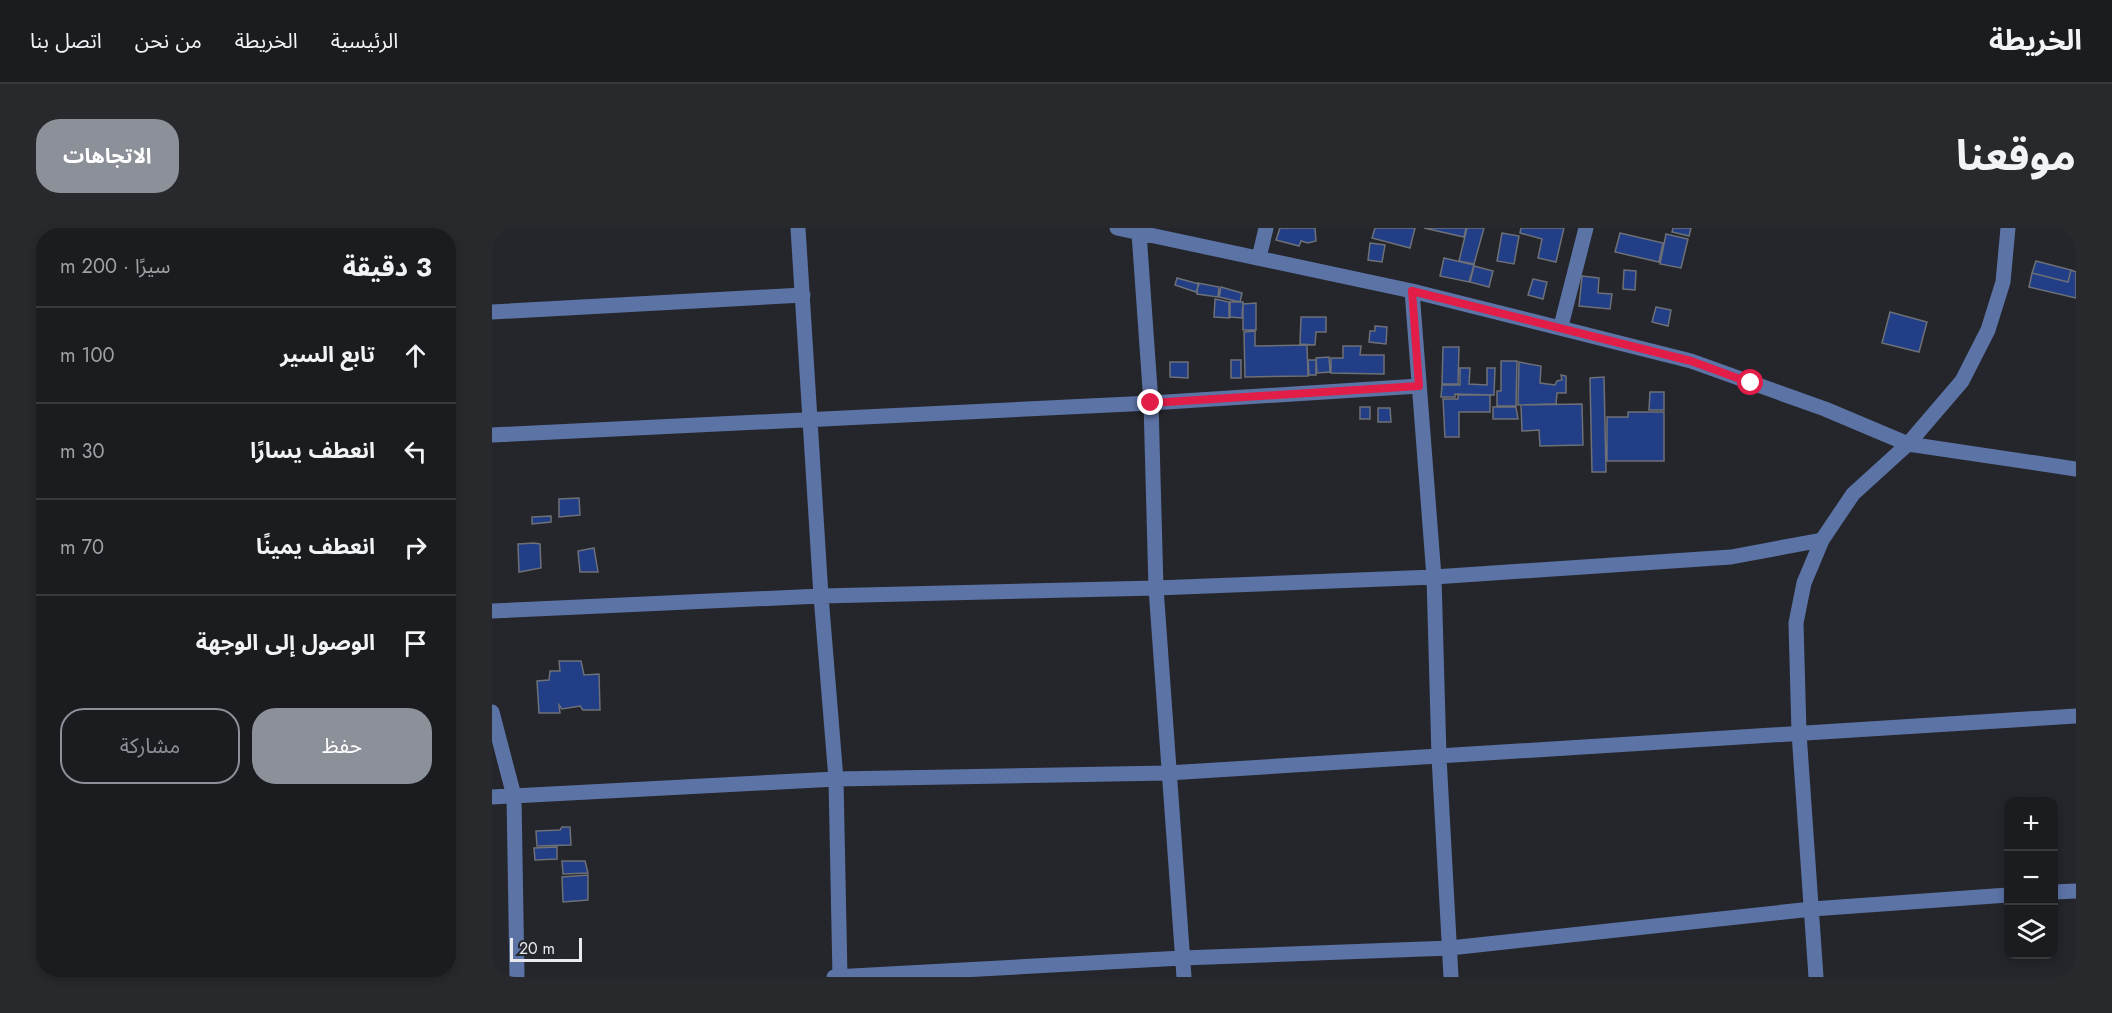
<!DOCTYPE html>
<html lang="ar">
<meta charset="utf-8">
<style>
:root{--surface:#1b1c20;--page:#28292d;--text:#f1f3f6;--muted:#a0a1a5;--line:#393a3e;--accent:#8c9099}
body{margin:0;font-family:Jost,"Noto Sans Arabic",sans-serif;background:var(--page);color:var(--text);direction:rtl}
.controls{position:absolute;right:18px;bottom:18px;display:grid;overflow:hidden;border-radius:12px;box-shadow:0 3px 9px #0003}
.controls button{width:54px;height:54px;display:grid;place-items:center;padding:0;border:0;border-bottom:2px solid var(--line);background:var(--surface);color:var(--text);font:30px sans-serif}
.scale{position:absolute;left:18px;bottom:15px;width:72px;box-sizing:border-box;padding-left:6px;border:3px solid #e9eaee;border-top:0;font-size:16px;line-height:21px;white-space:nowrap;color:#e9eaee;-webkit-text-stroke:4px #24262b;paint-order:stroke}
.stop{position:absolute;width:18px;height:18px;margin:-14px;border:4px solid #e11d48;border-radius:50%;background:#fff}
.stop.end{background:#e11d48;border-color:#fff;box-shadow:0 2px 6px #0008}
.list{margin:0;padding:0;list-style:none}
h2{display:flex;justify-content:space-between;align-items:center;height:78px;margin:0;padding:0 24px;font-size:26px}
h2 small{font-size:20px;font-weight:400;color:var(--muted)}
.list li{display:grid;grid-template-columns:39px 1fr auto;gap:18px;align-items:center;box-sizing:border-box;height:96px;padding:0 24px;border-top:2px solid var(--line)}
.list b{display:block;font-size:22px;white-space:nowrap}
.list em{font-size:20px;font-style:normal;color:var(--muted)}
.actions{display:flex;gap:12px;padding:18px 24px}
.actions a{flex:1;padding:14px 0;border:2px solid var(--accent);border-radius:24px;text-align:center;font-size:21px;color:var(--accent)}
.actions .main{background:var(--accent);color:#fff}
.icon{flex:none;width:33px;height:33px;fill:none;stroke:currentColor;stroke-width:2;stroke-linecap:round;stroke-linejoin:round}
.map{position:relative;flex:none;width:1584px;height:749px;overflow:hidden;direction:ltr;border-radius:24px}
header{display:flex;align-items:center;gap:36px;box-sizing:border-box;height:84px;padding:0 30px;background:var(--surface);border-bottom:2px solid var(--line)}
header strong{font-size:28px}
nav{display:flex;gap:33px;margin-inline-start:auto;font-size:21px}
.intro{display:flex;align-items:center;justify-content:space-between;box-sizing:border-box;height:144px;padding:0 36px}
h1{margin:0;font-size:42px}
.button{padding:15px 27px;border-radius:24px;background:var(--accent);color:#fff;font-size:21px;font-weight:700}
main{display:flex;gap:36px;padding:0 36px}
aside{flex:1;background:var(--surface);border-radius:24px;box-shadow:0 3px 9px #0003}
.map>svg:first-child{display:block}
.building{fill:#213e86;stroke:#6d7076;stroke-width:1.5}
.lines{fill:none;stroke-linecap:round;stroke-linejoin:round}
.minor{stroke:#5c73a6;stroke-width:15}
.route{stroke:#e11d48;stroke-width:8}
</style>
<header>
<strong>الخريطة</strong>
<nav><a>الرئيسية</a><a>الخريطة</a><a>من نحن</a><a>اتصل بنا</a></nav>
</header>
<div class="intro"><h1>موقعنا</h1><a class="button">الاتجاهات</a></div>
<main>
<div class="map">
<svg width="1584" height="749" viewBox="0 0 1584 749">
<rect width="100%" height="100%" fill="#24262b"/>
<path class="building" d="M 788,0 L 823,0 L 824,13 L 816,15 L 809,13 L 807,18 L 784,12 Z
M 883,0 L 923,0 L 918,20 L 880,10 Z
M 932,0 L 974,0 L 972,9 Z
M 975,0 L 992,0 L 982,36 L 967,33 Z
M 1029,0 L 1072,0 L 1064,34 L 1046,30 L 1050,11 L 1028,5 Z
M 1181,0 L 1199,0 L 1197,8 L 1180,4 Z
M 1010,5 L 1027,8 L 1022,36 L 1005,33 Z
M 1128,5 L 1171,15 L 1167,34 L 1123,24 Z
M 1174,6 L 1196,11 L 1189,40 L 1168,36 Z
M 878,15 L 893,17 L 890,34 L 876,32 Z
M 952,30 L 982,37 L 977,54 L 948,48 Z
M 1544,33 L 1579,42 L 1576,54 L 1540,45 Z
M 982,38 L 1001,43 L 997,59 L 978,54 Z
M 1132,42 L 1144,43 L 1143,62 L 1131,61 Z
M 1579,42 L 1584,44 L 1584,70 L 1537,59 L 1540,45 L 1576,54 Z
M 1090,48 L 1107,50 L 1106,65 L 1120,66 L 1118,81 L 1087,78 Z
M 685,50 L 707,56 L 704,64 L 683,57 Z
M 1041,51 L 1055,54 L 1051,71 L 1036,67 Z
M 706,55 L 727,59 L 726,69 L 705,66 Z
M 729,59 L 750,65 L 748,74 L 727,69 Z
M 723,71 L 737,74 L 737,90 L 722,89 Z
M 738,74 L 751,74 L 750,90 L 738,89 Z
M 764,75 L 764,102 L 751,102 L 751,76 Z
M 1164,79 L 1179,82 L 1176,98 L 1160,94 Z
M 1398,84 L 1435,94 L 1427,124 L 1390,115 Z
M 809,89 L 834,89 L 834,104 L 824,104 L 823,117 L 808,116 Z
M 883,98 L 895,99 L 894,116 L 877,114 L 878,103 L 883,103 Z
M 763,103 L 763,118 L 815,117 L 816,148 L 753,149 L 752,104 Z
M 851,118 L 869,118 L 868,127 L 892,127 L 892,146 L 839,145 L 839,130 L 851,130 Z
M 951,119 L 967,119 L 966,156 L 950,156 Z
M 837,129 L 838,144 L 825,145 L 824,130 Z
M 739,132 L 749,132 L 749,150 L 739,150 Z
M 816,132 L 824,132 L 824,147 L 817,147 Z
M 1009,133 L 1025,133 L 1024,178 L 1005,178 L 1005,163 L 1009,163 Z
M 678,134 L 696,134 L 696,150 L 678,149 Z
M 1027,134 L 1049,138 L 1048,155 L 1063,157 L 1065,153 L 1070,152 L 1069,147 L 1074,148 L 1074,165 L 1065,165 L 1064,176 L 1026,177 Z
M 968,140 L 978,140 L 977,156 L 995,157 L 995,140 L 1003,140 L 1002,167 L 963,166 L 963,169 L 949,169 L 950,157 L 968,157 Z
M 1112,149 L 1114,244 L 1100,244 L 1098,150 Z
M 1158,164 L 1172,164 L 1172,182 L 1157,182 Z
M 966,167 L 998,167 L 998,184 L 967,184 L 967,209 L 953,209 L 951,171 L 966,171 Z
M 1090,176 L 1091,217 L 1048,218 L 1047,202 L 1030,203 L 1029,177 Z
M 868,179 L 878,179 L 878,191 L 868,191 Z
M 1001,179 L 1024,179 L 1026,191 L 1001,191 Z
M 886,180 L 898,180 L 899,194 L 886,194 Z
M 1136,184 L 1172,184 L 1172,233 L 1115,233 L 1115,189 L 1136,189 Z
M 87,270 L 88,287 L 67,289 L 67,271 Z
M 59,288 L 59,294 L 40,296 L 40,289 Z
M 42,315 L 48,316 L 49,340 L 27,344 L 26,316 Z
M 102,320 L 106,344 L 88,344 L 86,323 Z
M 67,433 L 89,433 L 92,447 L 107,446 L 108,482 L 91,482 L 88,478 L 70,481 L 67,477 L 68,485 L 47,485 L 45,453 L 57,452 L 58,443 L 68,443 Z
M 70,599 L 78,599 L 79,617 L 45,618 L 44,603 L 68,602 Z
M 65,619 L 65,631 L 43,632 L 42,620 Z
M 70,633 L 93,633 L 96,645 L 71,646 Z
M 96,647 L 96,672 L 71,674 L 70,649 Z"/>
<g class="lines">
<path class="minor" d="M 306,0 L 329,368 L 344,551 L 348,749
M 625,0 L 920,63 L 1199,133 L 1333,181 L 1416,216 L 1584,241
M 647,5 L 659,175 L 664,360 L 692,749
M 767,30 L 774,0
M 920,63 L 942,349 L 947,529 L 959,749
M 0,84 L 311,67
M 1069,98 L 1094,0
M 0,207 L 659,175 L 927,158
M 0,383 L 329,368 L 664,360 L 942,349 L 1239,329 L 1330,312
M 0,484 L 22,568 L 25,749
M 0,569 L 344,551 L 676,545 L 1584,488
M 1562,664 L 1584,663
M 342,749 L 690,730 L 958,720 L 1320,681 L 1516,667
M 1324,749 L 1307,505 L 1304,395 L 1312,355 L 1330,312 L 1361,266 L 1416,216 L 1470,153 L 1496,102 L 1511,54 L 1516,0"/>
</g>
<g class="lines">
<path class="route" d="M 659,175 L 927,158 L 920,63 L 1199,133 L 1259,155"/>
</g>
</svg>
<div class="controls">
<button>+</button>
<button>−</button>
<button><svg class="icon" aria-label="layers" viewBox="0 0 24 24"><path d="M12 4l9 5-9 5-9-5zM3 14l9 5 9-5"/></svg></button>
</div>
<div class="scale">20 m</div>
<div class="stop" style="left:1259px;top:155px"></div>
<div class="stop end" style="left:659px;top:175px"></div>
</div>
<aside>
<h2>3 دقيقة<small>سيرًا · 200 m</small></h2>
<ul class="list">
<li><svg class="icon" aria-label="ahead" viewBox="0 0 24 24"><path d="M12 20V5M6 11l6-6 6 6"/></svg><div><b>تابع السير</b></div><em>100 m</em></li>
<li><svg class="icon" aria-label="left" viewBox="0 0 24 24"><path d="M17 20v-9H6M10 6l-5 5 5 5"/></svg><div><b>انعطف يسارًا</b></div><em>30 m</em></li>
<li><svg class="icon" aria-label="right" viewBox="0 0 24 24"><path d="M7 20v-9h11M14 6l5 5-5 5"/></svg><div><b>انعطف يمينًا</b></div><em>70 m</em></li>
<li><svg class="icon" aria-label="arrive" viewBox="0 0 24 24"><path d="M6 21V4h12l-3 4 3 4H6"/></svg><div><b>الوصول إلى الوجهة</b></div></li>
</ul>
<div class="actions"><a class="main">حفظ</a><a>مشاركة</a></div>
</aside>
</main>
